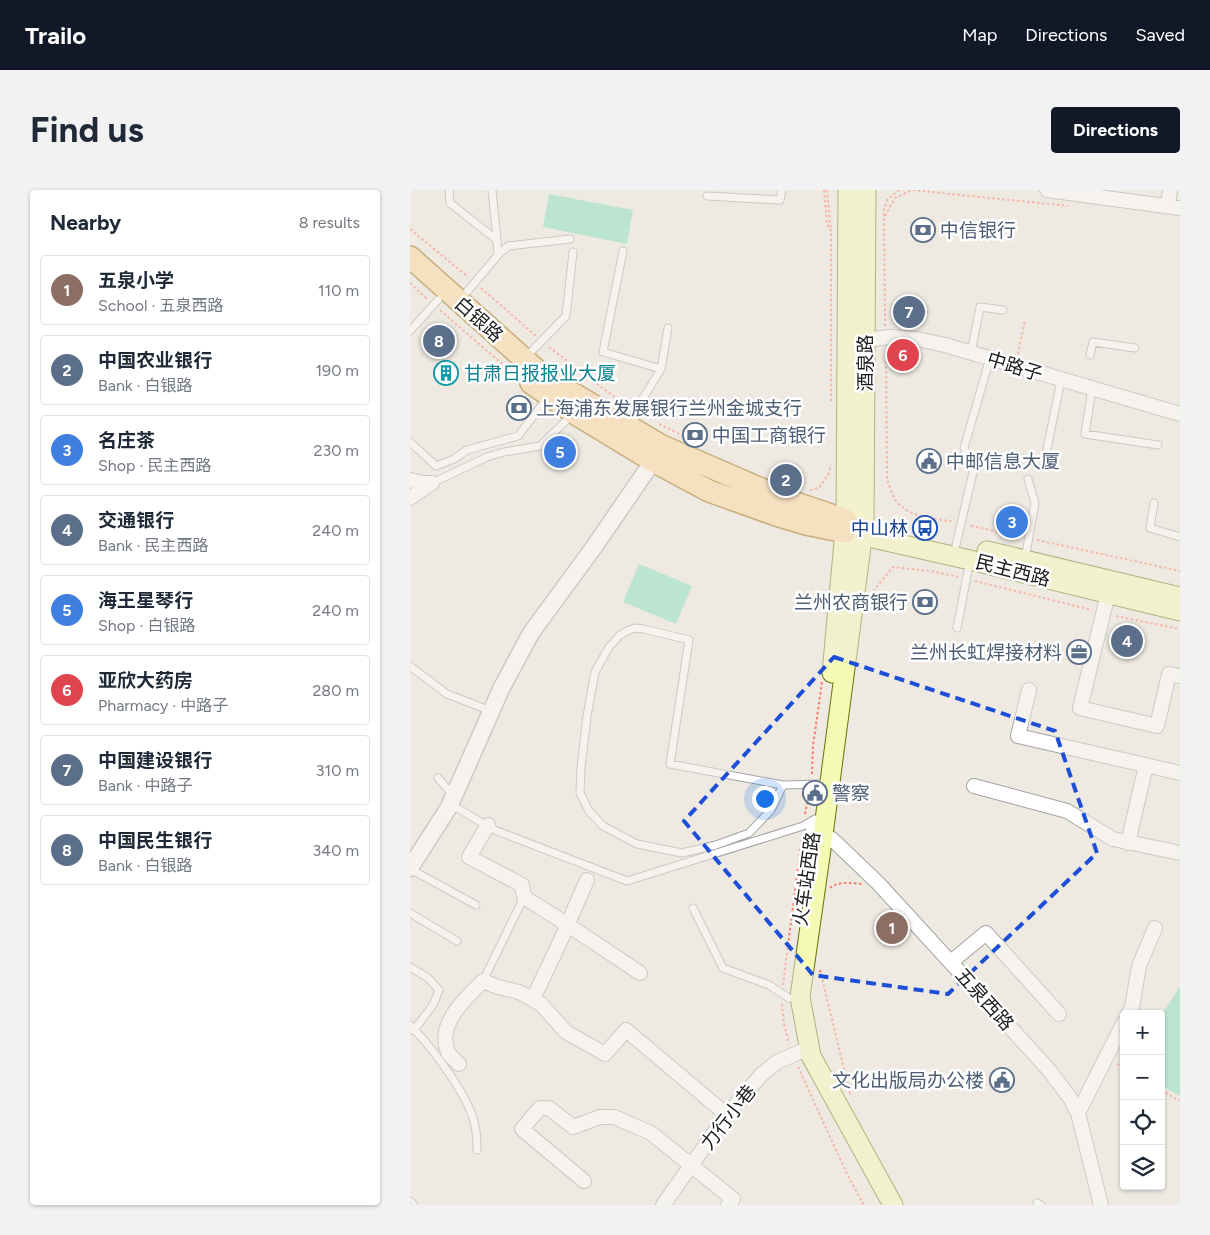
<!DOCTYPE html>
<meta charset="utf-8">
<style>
:root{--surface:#fff;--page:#f2f2f3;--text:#1f2937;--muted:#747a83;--line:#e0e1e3;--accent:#111827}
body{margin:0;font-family:Figtree,"Noto Sans SC",sans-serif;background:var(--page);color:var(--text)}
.controls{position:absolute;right:15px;bottom:15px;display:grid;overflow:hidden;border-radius:5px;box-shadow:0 1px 4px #0004}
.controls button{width:45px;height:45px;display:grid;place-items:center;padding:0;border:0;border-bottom:1px solid var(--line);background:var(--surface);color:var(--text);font:25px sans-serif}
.you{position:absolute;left:354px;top:608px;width:18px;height:18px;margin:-12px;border:4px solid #fff;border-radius:50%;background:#1a73e8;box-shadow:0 0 0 8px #1a73e833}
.badge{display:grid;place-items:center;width:32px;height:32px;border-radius:50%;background:var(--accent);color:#fff;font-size:16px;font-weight:700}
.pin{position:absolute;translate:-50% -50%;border:2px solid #fff;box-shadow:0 1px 5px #0006}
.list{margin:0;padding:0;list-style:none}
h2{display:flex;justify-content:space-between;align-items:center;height:65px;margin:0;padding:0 20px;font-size:21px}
h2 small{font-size:16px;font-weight:400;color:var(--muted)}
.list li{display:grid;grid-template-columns:32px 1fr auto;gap:15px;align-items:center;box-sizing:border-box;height:70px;margin:0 10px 10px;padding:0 10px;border:1px solid var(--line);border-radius:5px}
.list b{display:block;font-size:19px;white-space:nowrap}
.list p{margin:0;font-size:16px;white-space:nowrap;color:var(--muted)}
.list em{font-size:16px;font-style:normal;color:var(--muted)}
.icon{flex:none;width:28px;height:28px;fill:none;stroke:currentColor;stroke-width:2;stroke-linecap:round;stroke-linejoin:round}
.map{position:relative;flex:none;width:770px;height:1015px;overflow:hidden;border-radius:5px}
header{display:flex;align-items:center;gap:30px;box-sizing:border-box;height:70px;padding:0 25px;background:var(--accent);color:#fff}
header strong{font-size:24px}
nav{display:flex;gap:28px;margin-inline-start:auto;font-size:18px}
.intro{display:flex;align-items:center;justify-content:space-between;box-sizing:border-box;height:120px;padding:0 30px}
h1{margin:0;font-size:35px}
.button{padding:12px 22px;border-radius:5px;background:var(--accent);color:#fff;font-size:18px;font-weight:700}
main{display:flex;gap:30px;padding:0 30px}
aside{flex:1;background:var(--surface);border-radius:5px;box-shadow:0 1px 4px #0004}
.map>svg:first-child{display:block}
.pitch{fill:#7edfbc}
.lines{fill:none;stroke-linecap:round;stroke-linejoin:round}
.service-casing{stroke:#a3a3a3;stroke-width:9}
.pedestrian-casing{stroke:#a3a3a3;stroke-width:12}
.minor-casing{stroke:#a3a3a3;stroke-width:16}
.tertiary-casing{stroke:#a3a3a3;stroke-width:19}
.secondary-casing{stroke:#647303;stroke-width:21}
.primary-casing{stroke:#946800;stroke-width:24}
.path{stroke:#fb7965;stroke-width:2;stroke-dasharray:2.5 2.5;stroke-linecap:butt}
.service{stroke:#fff;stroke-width:7}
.pedestrian{stroke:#fff;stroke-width:10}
.minor{stroke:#fff;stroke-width:14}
.tertiary{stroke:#fff;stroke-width:16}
.secondary{stroke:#f4fab4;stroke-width:19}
.primary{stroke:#fdd498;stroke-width:21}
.marked{fill:none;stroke:#1d4ed8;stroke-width:4;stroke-dasharray:10 6;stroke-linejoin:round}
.labels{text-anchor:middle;stroke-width:5;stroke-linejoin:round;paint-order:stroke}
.service-label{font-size:19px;fill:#4e5e75;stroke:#fff;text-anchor:start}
.street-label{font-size:19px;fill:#1c1c1c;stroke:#fff}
.culture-label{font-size:19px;fill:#0d838f;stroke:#fff;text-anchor:start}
.transit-label{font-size:19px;fill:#164399;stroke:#fff;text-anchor:end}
</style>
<header>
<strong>Trailo</strong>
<nav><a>Map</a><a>Directions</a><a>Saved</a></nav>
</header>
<div class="intro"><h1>Find us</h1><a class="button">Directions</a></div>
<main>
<aside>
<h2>Nearby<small>8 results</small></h2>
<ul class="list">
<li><span class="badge" style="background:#8d6e63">1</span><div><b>五泉小学</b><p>School · 五泉西路</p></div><em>110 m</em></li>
<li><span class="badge" style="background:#5c6f8a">2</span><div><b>中国农业银行</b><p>Bank · 白银路</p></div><em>190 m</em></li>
<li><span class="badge" style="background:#3f7fe0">3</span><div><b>名庄茶</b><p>Shop · 民主西路</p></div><em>230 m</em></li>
<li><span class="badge" style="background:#5c6f8a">4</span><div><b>交通银行</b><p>Bank · 民主西路</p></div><em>240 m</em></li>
<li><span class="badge" style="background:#3f7fe0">5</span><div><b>海王星琴行</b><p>Shop · 白银路</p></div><em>240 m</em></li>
<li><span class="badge" style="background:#e0444e">6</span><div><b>亚欣大药房</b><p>Pharmacy · 中路子</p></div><em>280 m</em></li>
<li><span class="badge" style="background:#5c6f8a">7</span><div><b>中国建设银行</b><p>Bank · 中路子</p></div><em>310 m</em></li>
<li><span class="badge" style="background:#5c6f8a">8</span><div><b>中国民生银行</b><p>Bank · 白银路</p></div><em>340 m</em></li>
</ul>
</aside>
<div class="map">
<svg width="770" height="1015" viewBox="0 0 770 1015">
<rect width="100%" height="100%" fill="#eeeae2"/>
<path class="pitch" d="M 139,4 L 223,20 L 217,54 L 133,37 Z
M 229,374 L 282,396 L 266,434 L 213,412 Z
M 770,796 L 770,906 L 751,895 L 751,826 Z"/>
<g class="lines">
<defs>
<path id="service" d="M 39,0 L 40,13 L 87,50 L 88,65 L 51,109
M 82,0 L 87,50
M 297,6 L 370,10 L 372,0
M 213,61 L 193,162 L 251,179
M 88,65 L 98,56 L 160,49
M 0,141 L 28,110
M 561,163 L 570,117 L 593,120
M 680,165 L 683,152 L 725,158
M 116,167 L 156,126 L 163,62
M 682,199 L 675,244 L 748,255
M 218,233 L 251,179 L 258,138
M 0,252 L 26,276 L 44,269 L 57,260 L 108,246 L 137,208
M 637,259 L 651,190
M 22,293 L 77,267 L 94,262 L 130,256 L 162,225
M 744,313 L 740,338 L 770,347
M 546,355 L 564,278 L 554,258 L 580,168
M 615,369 L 625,313 L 618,289
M 547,438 L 560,370
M 0,476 L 37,504 L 81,521
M 28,588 L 43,605
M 373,595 L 260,574 L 279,450 L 234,439 L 225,438 L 217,441 L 209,446 L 199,457 L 185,482 L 177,526 L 171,578 L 170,603 L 179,621 L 193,636 L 227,654 L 272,663 L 306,655 L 339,643 L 361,620 L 373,595 L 413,594
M 39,617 L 49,619 L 82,639 L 217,691 L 393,636 L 405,629
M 4,681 L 66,715
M 283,718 L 313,778 L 359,795 L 379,808
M 0,723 L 47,751
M 0,777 L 18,788 L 29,800 L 23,815 L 4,840 L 2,840
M 73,791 L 114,707
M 0,835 C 21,856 60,907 65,936 C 67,944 67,952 67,960
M 627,1013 L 631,1015"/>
<path id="pedestrian" d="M 0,1013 L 2,1015"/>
<path id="minor" d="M 637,0 L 770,18
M 758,16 L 760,0
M 447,151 L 480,147 L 507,149 L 535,155 L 770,224
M 0,290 L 13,293 L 22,293
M 0,308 L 22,293
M 698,404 L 670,518 L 747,536 L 759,484 L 770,486
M 619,500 L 608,546 L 770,583
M 564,596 L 657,621 L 703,649 L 770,663
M 78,635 L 59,667 L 112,695 L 114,707 L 158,735 L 230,783
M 403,640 L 422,649 L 468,693 L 639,880 L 660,908 L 668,923 L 691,1015
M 718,653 L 736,575
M 541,772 L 576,743 L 649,824
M 123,809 L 149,754 L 177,690
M 718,824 L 722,817 L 729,776 L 745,738
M 49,874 C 45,870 40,866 38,862 C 26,834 56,808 73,791 L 88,797 L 109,802 L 131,814 L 156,842 L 195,864 L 216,840 L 317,925
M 668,923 L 714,832
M 174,991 L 112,939 L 130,918 L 139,918 L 163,937 L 190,927 L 204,927 L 241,943 L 323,1009 L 318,1015
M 253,1015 L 317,925 L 351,885 L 367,872 L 399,858"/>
<path id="tertiary" d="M 0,678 L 39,617 L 91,499 L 121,443 L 184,357 L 243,271"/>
<path id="secondary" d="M 456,0 L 454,334 L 413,645 L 390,807 L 401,866 L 483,1015
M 441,343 L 560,370 L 770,421
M 577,361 L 770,407
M 422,483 L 436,330 L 438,0"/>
<path id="primary" d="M 0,67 L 132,185 L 252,256 L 374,309 L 436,330
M 121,193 L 164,223 L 243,271 L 299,301 L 369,326 L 396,334 L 435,342"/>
</defs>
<use href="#service" class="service-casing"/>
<use href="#pedestrian" class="pedestrian-casing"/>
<use href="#minor" class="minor-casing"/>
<use href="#tertiary" class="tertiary-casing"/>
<use href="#secondary" class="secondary-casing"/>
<use href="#primary" class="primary-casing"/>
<path class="path" d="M 414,0 L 417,34 L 421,41 L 421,211
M 417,0 L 421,40
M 475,26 L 485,8 L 502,0 L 658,16
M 0,39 L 58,87
M 0,93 L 17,109
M 71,98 L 126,146
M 30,120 L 106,186
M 475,136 L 474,20 L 477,10 L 489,0
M 139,157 L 211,212
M 476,161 L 477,290 C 480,297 482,306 487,312 C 500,328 525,328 544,332
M 608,164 L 615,130
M 249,234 L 292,255
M 400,300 L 409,298 L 418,285 L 421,275
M 561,336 L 610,346
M 627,350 L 770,381
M 565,391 L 682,420
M 460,405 L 483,377 L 521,381 L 549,387
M 706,426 L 770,439
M 402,584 L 403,556 L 412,492
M 395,624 L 399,604
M 420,698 C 428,691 442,693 452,694
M 410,780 L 440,904
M 373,795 L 392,646
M 372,814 L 374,834 L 379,854
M 707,874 L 714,878
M 388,877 L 438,986 L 454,1015
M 751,900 L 770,911"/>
<use href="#service" class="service"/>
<use href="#pedestrian" class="pedestrian"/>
<use href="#minor" class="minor"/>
<use href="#tertiary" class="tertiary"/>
<use href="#secondary" class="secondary"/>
<use href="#primary" class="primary"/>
</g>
<path d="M0 0H770V1015H0ZM 424,467 L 645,541 L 687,663 L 538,804 L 403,785 L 274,631 Z" fill="#eeeae2" fill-opacity=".55" fill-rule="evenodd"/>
<path class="marked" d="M 424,467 L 645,541 L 687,663 L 538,804 L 403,785 L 274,631 Z"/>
<defs>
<symbol id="bank-ring" viewBox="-11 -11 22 22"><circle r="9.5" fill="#fff" stroke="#5c6f8a" stroke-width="1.5"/><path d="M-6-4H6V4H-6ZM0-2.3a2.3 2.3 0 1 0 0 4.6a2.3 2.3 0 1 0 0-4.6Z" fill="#5c6f8a"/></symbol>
<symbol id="building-ring" viewBox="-11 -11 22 22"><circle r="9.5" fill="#fff" stroke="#0f9aa8" stroke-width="1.5"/><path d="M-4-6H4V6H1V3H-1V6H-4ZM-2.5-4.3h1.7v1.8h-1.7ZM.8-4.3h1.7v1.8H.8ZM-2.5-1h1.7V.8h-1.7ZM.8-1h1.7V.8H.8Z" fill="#0f9aa8"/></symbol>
<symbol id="civic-ring" viewBox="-11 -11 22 22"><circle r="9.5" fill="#fff" stroke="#5c6f8a" stroke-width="1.5"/><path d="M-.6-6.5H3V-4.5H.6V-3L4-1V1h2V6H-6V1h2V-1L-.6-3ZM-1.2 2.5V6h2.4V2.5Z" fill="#5c6f8a"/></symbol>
<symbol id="bus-ring" viewBox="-11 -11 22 22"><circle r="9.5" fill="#fff" stroke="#1a4fb4" stroke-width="1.5"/><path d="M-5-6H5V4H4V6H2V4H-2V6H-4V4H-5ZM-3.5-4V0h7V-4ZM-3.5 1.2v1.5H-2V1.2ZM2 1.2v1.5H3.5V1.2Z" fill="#1a4fb4"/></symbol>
<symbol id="office-ring" viewBox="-11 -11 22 22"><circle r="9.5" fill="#fff" stroke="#5c6f8a" stroke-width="1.5"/><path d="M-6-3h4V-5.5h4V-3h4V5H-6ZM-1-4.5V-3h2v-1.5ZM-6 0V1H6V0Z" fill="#5c6f8a"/></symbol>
</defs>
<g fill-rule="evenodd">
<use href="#bank-ring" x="499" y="26" width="28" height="28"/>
<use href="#building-ring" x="22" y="169" width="28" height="28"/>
<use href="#bank-ring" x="95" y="204" width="28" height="28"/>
<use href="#bank-ring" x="271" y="231" width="28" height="28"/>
<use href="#civic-ring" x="505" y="257" width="28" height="28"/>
<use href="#bus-ring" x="501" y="324" width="28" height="28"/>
<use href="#bank-ring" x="501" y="398" width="28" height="28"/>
<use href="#office-ring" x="655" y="448" width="28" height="28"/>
<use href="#civic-ring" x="391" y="589" width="28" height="28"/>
<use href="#civic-ring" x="578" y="876" width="28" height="28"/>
</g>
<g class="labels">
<g class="service-label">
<text x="530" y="47">中信银行</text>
<text x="126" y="225">上海浦东发展银行兰州金城支行</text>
<text x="302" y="252">中国工商银行</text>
<text x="536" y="278">中邮信息大厦</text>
<text x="498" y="419" text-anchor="end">兰州农商银行</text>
<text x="652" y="469" text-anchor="end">兰州长虹焊接材料</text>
<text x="422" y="610">警察</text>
<text x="574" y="897" text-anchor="end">文化出版局办公楼</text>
</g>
<g class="street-label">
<text transform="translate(69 129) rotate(42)" y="7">白银路</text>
<text transform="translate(455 173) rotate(-90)" y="7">酒泉路</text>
<text transform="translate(605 176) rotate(17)" y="7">中路子</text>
<text transform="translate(603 380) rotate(14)" y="7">民主西路</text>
<text transform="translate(396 689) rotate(-82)" y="7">火车站西路</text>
<text transform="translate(575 809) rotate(48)" y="7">五泉西路</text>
<text transform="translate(318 927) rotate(-52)" y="7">力行小巷</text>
</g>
<g class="culture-label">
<text x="54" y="190">甘肃日报报业大厦</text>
</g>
<g class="transit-label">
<text x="498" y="345">中山林</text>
</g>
</g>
</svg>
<div class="controls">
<button>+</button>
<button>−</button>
<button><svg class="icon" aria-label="locate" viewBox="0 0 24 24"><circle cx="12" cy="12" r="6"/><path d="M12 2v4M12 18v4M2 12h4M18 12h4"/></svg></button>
<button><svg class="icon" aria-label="layers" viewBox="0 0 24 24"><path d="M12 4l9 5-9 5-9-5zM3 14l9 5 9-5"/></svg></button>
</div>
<div class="you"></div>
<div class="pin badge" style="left:482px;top:738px;background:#8d6e63">1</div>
<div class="pin badge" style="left:376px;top:290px;background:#5c6f8a">2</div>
<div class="pin badge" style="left:602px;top:332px;background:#3f7fe0">3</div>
<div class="pin badge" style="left:717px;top:451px;background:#5c6f8a">4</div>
<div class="pin badge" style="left:150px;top:262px;background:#3f7fe0">5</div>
<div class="pin badge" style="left:493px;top:165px;background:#e0444e">6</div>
<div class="pin badge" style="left:499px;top:122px;background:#5c6f8a">7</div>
<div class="pin badge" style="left:29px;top:151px;background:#5c6f8a">8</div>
</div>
</main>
